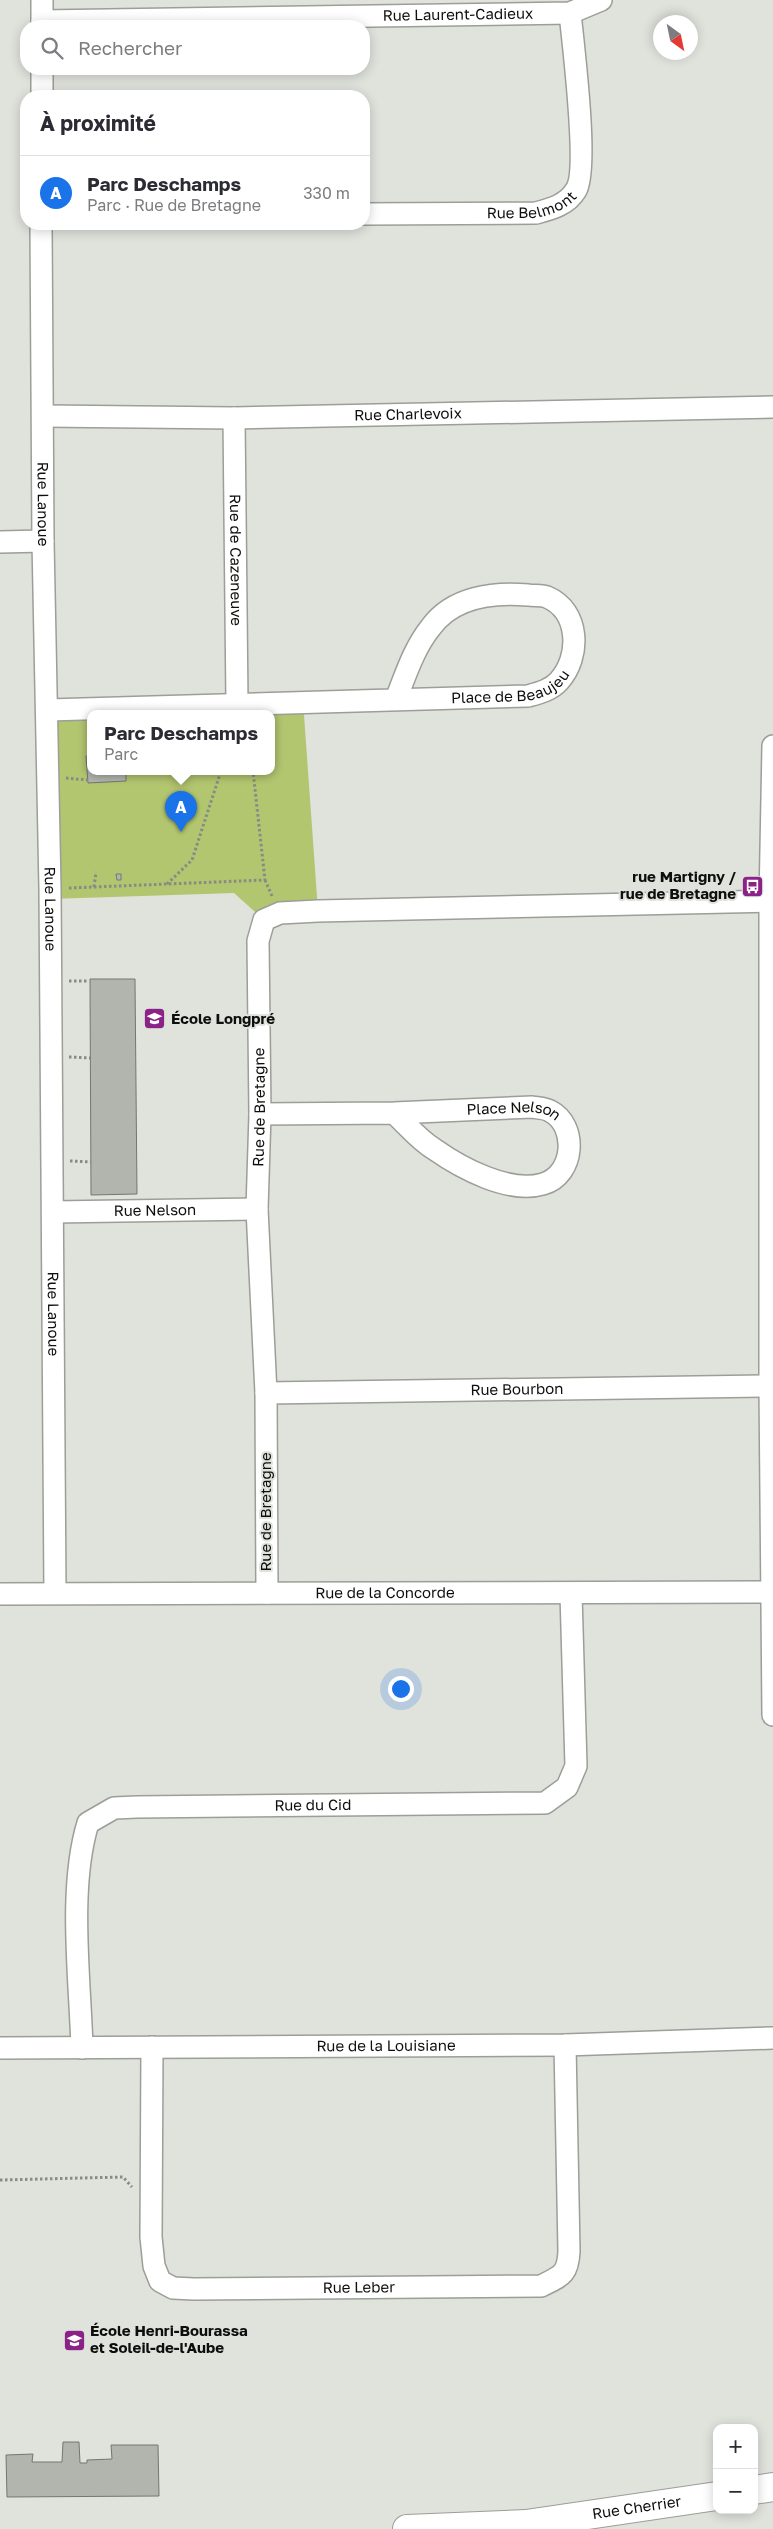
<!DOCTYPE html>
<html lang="fr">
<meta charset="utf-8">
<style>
:root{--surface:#fff;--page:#f7f7f7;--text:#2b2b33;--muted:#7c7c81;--line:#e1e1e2;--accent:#1a73e8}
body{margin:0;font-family:"Golos Text",sans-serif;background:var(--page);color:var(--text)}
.controls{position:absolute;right:15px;bottom:15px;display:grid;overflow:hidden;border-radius:10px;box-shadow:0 2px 12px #0003}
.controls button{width:45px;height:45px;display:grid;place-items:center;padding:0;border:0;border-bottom:1px solid var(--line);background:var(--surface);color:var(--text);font:25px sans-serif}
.compass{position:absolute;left:653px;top:15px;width:45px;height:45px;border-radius:50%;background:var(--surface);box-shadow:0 2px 12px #0003;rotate:147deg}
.you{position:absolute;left:400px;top:1688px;width:18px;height:18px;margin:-12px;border:4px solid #fff;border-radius:50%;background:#1a73e8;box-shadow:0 0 0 8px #1a73e833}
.badge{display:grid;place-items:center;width:32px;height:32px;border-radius:50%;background:var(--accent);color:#fff;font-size:16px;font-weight:700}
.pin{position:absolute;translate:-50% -41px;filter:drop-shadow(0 1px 2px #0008)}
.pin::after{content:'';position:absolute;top:26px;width:18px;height:15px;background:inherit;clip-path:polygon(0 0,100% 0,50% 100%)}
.popup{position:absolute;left:87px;top:710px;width:188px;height:65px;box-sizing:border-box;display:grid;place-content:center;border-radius:10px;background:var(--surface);filter:drop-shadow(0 1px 4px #0005);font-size:16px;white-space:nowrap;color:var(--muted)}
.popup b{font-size:19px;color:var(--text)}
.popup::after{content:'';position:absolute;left:50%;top:100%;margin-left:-10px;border:10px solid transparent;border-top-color:var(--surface)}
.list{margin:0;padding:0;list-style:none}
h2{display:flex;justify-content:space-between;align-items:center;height:65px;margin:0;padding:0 20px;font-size:21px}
h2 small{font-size:16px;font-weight:400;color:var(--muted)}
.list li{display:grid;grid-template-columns:32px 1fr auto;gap:15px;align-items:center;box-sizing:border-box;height:75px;padding:0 20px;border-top:1px solid var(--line)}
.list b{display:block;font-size:19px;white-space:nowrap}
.list p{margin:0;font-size:16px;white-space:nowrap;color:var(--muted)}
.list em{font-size:16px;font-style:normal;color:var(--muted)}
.icon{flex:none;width:28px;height:28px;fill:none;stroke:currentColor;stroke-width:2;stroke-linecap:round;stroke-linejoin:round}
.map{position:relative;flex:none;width:773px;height:2529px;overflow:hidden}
.search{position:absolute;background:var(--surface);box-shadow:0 2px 12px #0003;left:20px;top:20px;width:350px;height:55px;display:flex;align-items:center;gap:12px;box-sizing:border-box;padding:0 18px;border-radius:20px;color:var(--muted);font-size:19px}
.panel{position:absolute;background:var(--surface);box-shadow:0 2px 12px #0003;left:20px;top:90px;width:350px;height:140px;border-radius:20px}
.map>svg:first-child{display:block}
.green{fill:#b2c56f;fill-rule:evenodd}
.building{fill:#b2b4ae;stroke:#747671}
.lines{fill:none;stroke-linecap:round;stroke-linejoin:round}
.street-casing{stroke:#9c9e98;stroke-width:24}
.secondary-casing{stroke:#9c9e98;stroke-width:30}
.path{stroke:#888a86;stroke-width:3;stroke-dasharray:2.5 2.5;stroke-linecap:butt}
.street{stroke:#fff;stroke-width:21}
.secondary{stroke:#fff;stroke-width:28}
.labels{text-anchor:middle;stroke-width:4;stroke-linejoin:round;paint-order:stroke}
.street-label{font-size:15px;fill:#0e0f0d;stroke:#e0e2dc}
.poi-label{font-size:15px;font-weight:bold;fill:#0e0f0d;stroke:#e0e2dc;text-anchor:start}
</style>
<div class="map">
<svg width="773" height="2529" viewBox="0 0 773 2529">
<rect width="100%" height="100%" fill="#e0e2dc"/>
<path class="green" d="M 303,701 L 318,911 L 264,920 L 234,893 L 50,899 L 48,710 ZM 91,713 L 271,713 L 271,771 L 91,771 Z"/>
<path class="building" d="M 86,756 L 91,756 L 91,771 L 126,771 L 126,781 L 88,783 Z
M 116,874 L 121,874 L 121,880 L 117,880 Z
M 90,979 L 135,979 L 137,1194 L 91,1195 Z
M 63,2442 L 79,2442 L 80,2463 L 87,2463 L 87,2460 L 112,2459 L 111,2445 L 158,2445 L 159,2496 L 7,2497 L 6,2455 L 33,2454 L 32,2462 L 62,2462 Z"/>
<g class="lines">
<defs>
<g id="street">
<path d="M 42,0 L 42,26"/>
<path id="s1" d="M 42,21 L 570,13 L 601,0"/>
<path d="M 42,96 L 42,69"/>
<path id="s2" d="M 364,214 L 536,213 C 551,209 567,205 576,190 C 589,170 573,43 570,13"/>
<path id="s3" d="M 41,224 L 43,541 L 50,889 L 55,1593"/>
<path id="s4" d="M 44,416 L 234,418 L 773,407"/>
<path id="s5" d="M 234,418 L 237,703"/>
<path d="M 0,542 L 43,541"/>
<path id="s6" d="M 48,710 L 528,696 C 539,693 551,690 559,681 C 581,657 580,611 547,597 C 542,595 534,596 528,595 C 493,592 453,597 431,627 C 414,648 406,674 396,699"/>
<path d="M 773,746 L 770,901 L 770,1386 L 773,1715"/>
<path id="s7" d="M 260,1114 L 394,1113 L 532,1107 C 537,1108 545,1108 550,1111 C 578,1125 575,1175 543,1184 C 509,1194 461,1168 434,1149 C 419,1140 407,1125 394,1113"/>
<path id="s8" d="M 53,1212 L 257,1209"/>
<path id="s9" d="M 266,1393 L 770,1386"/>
<path id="s10" d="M 267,1593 L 266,1393 L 257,1209 L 260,1114 L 258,941 L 264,920 L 280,913 L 318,911 L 770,901"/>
<path id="s11" d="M 0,1594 L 770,1592"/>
<path id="s12" d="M 152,2047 L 151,2237 L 154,2266 L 160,2281 L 173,2288 L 194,2289 L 541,2286 C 561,2276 568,2275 569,2251 L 565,2045"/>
<path id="s13" d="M 0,2048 L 565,2045 L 773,2038"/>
<path id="s14" d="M 82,2048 C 80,1979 68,1888 88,1823 L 114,1808 L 137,1807 L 545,1803 L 567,1787 L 576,1766 L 571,1594"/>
</g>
<g id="secondary">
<path d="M 754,2490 L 773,2487"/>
<path id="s15" d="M 407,2529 L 526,2524 L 717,2496"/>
</g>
</defs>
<use href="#street" class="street-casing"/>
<use href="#secondary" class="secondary-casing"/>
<path class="path" d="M 66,778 L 88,780
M 265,880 L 272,896
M 167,884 L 192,860 L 221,771
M 94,887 L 96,872
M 69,888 L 265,880 L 253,771
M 69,981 L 89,981
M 69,1057 L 90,1058
M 70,1161 L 91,1162
M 0,2180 L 123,2177 L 132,2187"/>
<use href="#street" class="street"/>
<use href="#secondary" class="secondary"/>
</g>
<defs>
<symbol id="bus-square" viewBox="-11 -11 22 22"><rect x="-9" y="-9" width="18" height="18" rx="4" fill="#8b2288" stroke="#e0e2dc"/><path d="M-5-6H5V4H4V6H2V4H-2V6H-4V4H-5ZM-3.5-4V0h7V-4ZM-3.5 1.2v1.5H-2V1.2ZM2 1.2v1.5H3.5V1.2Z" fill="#fff"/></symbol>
<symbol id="school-square" viewBox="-11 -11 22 22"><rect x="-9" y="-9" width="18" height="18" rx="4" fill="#8b2288" stroke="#e0e2dc"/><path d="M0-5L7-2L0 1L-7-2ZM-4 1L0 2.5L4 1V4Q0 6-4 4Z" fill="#fff"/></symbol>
</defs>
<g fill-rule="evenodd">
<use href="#bus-square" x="740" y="874" width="25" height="25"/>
<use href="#school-square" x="142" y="1006" width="25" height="25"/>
<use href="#school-square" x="62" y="2328" width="25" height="25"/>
</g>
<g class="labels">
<g class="street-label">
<text dy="5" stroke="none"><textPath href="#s1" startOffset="416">Rue Laurent-Cadieux</textPath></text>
<text dy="5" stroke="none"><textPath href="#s2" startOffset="169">Rue Belmont</textPath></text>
<text dy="5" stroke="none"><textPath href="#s4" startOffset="364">Rue Charlevoix</textPath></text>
<text dy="5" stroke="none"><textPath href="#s3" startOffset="280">Rue Lanoue</textPath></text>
<text dy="5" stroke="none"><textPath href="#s5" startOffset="142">Rue de Cazeneuve</textPath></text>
<text dy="5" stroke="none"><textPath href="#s6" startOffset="465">Place de Beaujeu</textPath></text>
<text dy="5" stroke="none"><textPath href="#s3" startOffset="685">Rue Lanoue</textPath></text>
<text dy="5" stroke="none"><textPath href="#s10" startOffset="486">Rue de Bretagne</textPath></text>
<text dy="5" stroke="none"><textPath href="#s7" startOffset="254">Place Nelson</textPath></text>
<text dy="5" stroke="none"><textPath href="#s8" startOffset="102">Rue Nelson</textPath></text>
<text dy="5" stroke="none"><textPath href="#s3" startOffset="1090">Rue Lanoue</textPath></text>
<text dy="5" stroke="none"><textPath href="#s9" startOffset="251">Rue Bourbon</textPath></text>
<text transform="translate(266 1512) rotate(-90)" y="5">Rue de Bretagne</text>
<text dy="5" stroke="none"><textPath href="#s11" startOffset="385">Rue de la Concorde</textPath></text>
<text dy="5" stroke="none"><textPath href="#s14" startOffset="455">Rue du Cid</textPath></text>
<text dy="5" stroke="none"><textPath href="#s13" startOffset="386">Rue de la Louisiane</textPath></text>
<text dy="5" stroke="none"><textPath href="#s12" startOffset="436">Rue Leber</textPath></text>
<text dy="5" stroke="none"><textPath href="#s15" startOffset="231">Rue Cherrier</textPath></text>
</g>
<g class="poi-label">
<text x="736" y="882" text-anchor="end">rue Martigny /<tspan x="736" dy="17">rue de Bretagne</tspan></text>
<text x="171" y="1024">École Longpré</text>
<text x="90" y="2336">École Henri-Bourassa<tspan x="90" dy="17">et Soleil-de-l'Aube</tspan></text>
</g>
</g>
</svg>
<div class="controls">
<button>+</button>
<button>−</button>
</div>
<svg class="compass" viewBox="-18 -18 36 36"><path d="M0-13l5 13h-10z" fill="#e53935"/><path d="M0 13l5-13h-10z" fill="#7c7c81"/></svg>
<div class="you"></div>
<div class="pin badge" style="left:181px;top:832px">A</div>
<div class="popup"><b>Parc Deschamps</b>Parc</div>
<div class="search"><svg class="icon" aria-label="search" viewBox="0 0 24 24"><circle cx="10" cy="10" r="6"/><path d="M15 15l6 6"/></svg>Rechercher</div>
<section class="panel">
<h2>À proximité<small></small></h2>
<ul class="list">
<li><span class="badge">A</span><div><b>Parc Deschamps</b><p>Parc · Rue de Bretagne</p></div><em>330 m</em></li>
</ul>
</section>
</div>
